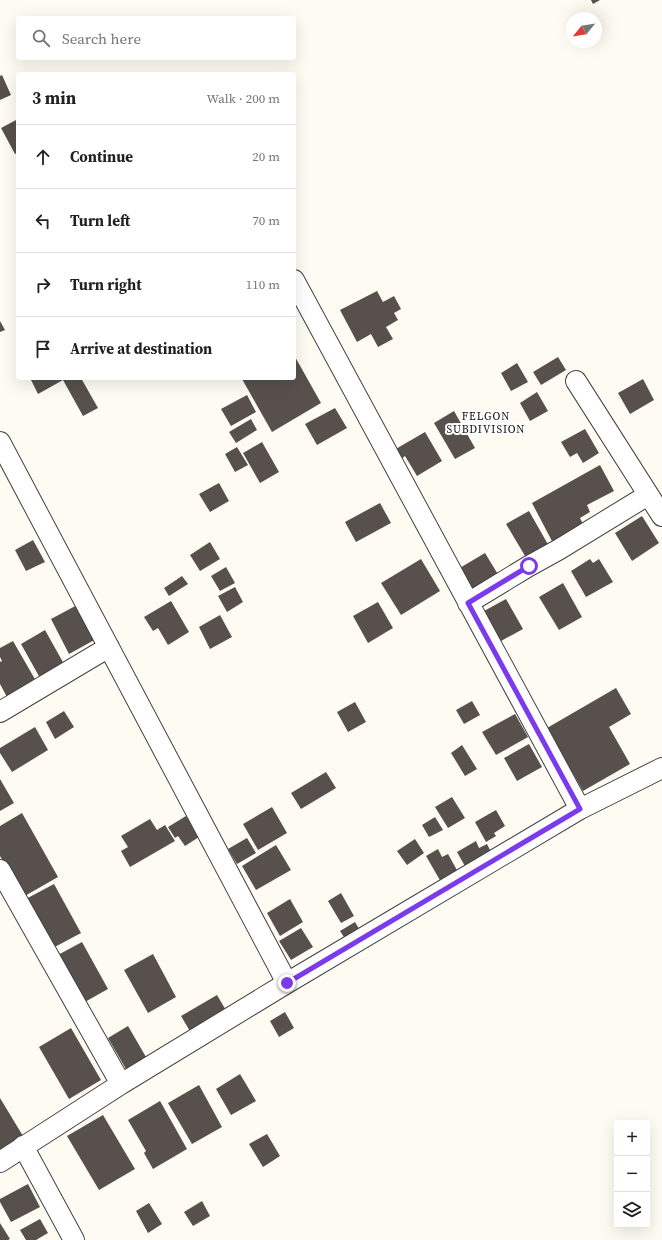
<!DOCTYPE html>
<meta charset="utf-8">
<style>
:root{--surface:#fff;--page:#f2f2f2;--text:#202124;--muted:#757577;--line:#e0e0e0}
body{margin:0;font-family:"Source Serif 4",serif;background:var(--page);color:var(--text)}
.controls{position:absolute;right:12px;bottom:12px;display:grid;overflow:hidden;border-radius:4px;box-shadow:0 4px 16px #0002}
.controls button{width:36px;height:36px;display:grid;place-items:center;padding:0;border:0;border-bottom:1px solid var(--line);background:var(--surface);color:var(--text);font:20px sans-serif}
.compass{position:absolute;left:566px;top:12px;width:36px;height:36px;border-radius:50%;background:var(--surface);box-shadow:0 4px 16px #0002;rotate:240deg}
.stop{position:absolute;width:12px;height:12px;margin:-9px;border:3px solid #7c3aed;border-radius:50%;background:#fff}
.stop.end{background:#7c3aed;border-color:#fff;box-shadow:0 1px 4px #0008}
.list{margin:0;padding:0;list-style:none}
h2{display:flex;justify-content:space-between;align-items:center;height:52px;margin:0;padding:0 16px;font-size:17px}
h2 small{font-size:13px;font-weight:400;color:var(--muted)}
.list li{display:grid;grid-template-columns:26px 1fr auto;gap:12px;align-items:center;box-sizing:border-box;height:64px;padding:0 16px;border-top:1px solid var(--line)}
.list b{display:block;font-size:15px;white-space:nowrap}
.list em{font-size:13px;font-style:normal;color:var(--muted)}
.icon{flex:none;width:22px;height:22px;fill:none;stroke:currentColor;stroke-width:2;stroke-linecap:round;stroke-linejoin:round}
.map{position:relative;flex:none;width:662px;height:1240px;overflow:hidden}
.search{position:absolute;background:var(--surface);box-shadow:0 4px 16px #0002;left:16px;top:16px;width:280px;height:44px;display:flex;align-items:center;gap:10px;box-sizing:border-box;padding:0 14px;border-radius:4px;color:var(--muted);font-size:15px}
.panel{position:absolute;background:var(--surface);box-shadow:0 4px 16px #0002;left:16px;top:72px;width:280px;height:308px;border-radius:4px}
.map>svg:first-child{display:block}
.building{fill:#57504c}
.lines{fill:none;stroke-linecap:round;stroke-linejoin:round}
.minor-casing{stroke:#424242;stroke-width:22}
.minor{stroke:#fff;stroke-width:20}
.route{stroke:#7c3aed;stroke-width:5}
.labels{text-anchor:middle;stroke-width:4;stroke-linejoin:round;paint-order:stroke}
.neighbourhood-label{font-size:11px;letter-spacing:1px;fill:#0f0f0f;stroke:#fff}
</style>
<div class="map">
<svg width="662" height="1240" viewBox="0 0 662 1240">
<rect width="100%" height="100%" fill="#fefcf2"/>
<path class="building" d="M 591,0 L 600,0 L 593,4 Z
M 2,75 L 11,95 L 0,100 L 0,76 Z
M 18,119 L 18,152 L 15,154 L 1,128 Z
M 377,291 L 383,302 L 394,296 L 401,309 L 394,313 L 398,320 L 386,327 L 393,339 L 378,347 L 371,334 L 357,342 L 340,310 Z
M 0,321 L 5,330 L 0,332 Z
M 294,355 L 321,403 L 272,432 L 242,379 L 294,378 Z
M 558,357 L 566,370 L 541,385 L 533,372 Z
M 517,363 L 528,382 L 511,391 L 501,373 Z
M 30,378 L 81,378 L 98,408 L 83,416 L 63,380 L 38,394 Z
M 643,379 L 654,400 L 630,414 L 618,393 Z
M 537,392 L 548,411 L 530,421 L 520,403 Z
M 247,395 L 256,412 L 231,426 L 221,409 Z
M 335,408 L 347,428 L 317,445 L 305,424 Z
M 454,411 L 475,448 L 455,459 L 434,423 Z
M 251,419 L 257,430 L 236,443 L 229,432 Z
M 585,429 L 599,453 L 583,463 L 577,453 L 570,457 L 561,442 Z
M 425,432 L 442,461 L 417,476 L 405,456 L 400,460 L 394,450 Z
M 262,442 L 279,472 L 260,483 L 243,453 Z
M 237,447 L 248,465 L 235,472 L 225,454 Z
M 600,465 L 614,491 L 587,505 L 590,512 L 580,518 L 584,526 L 553,543 L 532,503 Z
M 219,483 L 229,501 L 210,512 L 199,494 Z
M 380,503 L 391,523 L 356,542 L 345,522 Z
M 529,511 L 550,548 L 528,561 L 506,524 Z
M 642,516 L 659,543 L 632,561 L 615,533 Z
M 33,540 L 45,562 L 26,571 L 15,550 Z
M 210,542 L 220,559 L 200,571 L 190,555 Z
M 485,553 L 499,576 L 471,592 L 458,569 Z
M 421,559 L 440,591 L 401,615 L 381,583 Z
M 590,559 L 593,563 L 599,559 L 613,582 L 586,597 L 571,571 Z
M 226,567 L 235,583 L 220,591 L 211,576 Z
M 182,576 L 188,584 L 169,596 L 164,588 Z
M 563,583 L 582,617 L 559,630 L 539,597 Z
M 235,587 L 243,602 L 227,612 L 218,596 Z
M 506,599 L 523,629 L 501,641 L 484,611 Z
M 171,601 L 189,632 L 168,645 L 158,628 L 153,631 L 144,617 Z
M 378,602 L 393,628 L 368,643 L 353,616 Z
M 79,604 L 98,638 L 69,654 L 51,619 Z
M 220,615 L 232,637 L 210,649 L 199,627 Z
M 45,630 L 64,664 L 40,678 L 21,644 Z
M 13,641 L 36,681 L 7,697 L 0,684 L 0,662 L 2,661 L 0,657 L 0,648 Z
M 616,688 L 631,714 L 609,727 L 630,764 L 583,791 L 547,728 Z
M 472,701 L 480,715 L 464,724 L 456,710 Z
M 355,702 L 366,722 L 348,732 L 337,712 Z
M 64,711 L 74,727 L 55,739 L 46,722 Z
M 515,714 L 528,737 L 496,755 L 482,732 Z
M 35,727 L 48,750 L 12,772 L 0,753 L 0,748 Z
M 529,744 L 542,767 L 517,781 L 504,758 Z
M 462,745 L 477,769 L 465,776 L 451,753 Z
M 326,772 L 336,788 L 301,809 L 291,793 Z
M 0,779 L 14,803 L 0,811 Z
M 452,797 L 465,818 L 448,828 L 435,807 Z
M 272,807 L 287,833 L 258,850 L 243,824 Z
M 496,810 L 505,826 L 494,833 L 496,836 L 486,842 L 475,822 Z
M 22,813 L 58,877 L 23,897 L 0,856 L 0,826 Z
M 186,816 L 199,837 L 185,846 L 178,836 L 175,838 L 168,827 Z
M 435,817 L 443,830 L 429,837 L 422,825 Z
M 150,819 L 157,830 L 165,825 L 175,841 L 130,867 L 121,851 L 128,847 L 121,836 Z
M 247,838 L 256,853 L 237,864 L 228,849 Z
M 415,839 L 424,853 L 407,865 L 397,851 Z
M 476,841 L 479,848 L 487,844 L 492,854 L 466,868 L 457,852 Z
M 276,845 L 291,870 L 256,890 L 242,866 Z
M 438,849 L 442,857 L 448,854 L 458,872 L 441,882 L 426,856 Z
M 54,884 L 81,933 L 51,949 L 24,900 Z
M 341,893 L 354,916 L 341,923 L 328,901 Z
M 290,899 L 303,922 L 280,936 L 267,913 Z
M 355,922 L 361,932 L 346,940 L 340,931 Z
M 301,928 L 313,947 L 291,960 L 279,941 Z
M 82,942 L 108,989 L 83,1003 L 56,956 Z
M 153,954 L 176,997 L 148,1013 L 124,970 Z
M 217,995 L 227,1012 L 191,1033 L 181,1016 Z
M 285,1012 L 294,1028 L 279,1037 L 270,1021 Z
M 128,1026 L 146,1057 L 126,1069 L 108,1038 Z
M 71,1028 L 101,1080 L 69,1099 L 39,1047 Z
M 240,1074 L 256,1101 L 231,1115 L 216,1089 Z
M 199,1085 L 222,1127 L 192,1144 L 168,1103 Z
M 0,1098 L 23,1136 L 0,1150 Z
M 160,1101 L 187,1149 L 153,1169 L 144,1153 L 146,1151 L 128,1120 Z
M 103,1115 L 135,1169 L 99,1190 L 67,1136 Z
M 267,1134 L 280,1156 L 263,1167 L 249,1144 Z
M 28,1184 L 40,1207 L 11,1222 L 0,1202 L 0,1199 Z
M 202,1201 L 210,1216 L 193,1226 L 184,1212 Z
M 149,1203 L 162,1224 L 148,1233 L 136,1211 Z
M 40,1219 L 48,1233 L 36,1240 L 26,1240 L 20,1230 Z
M 0,1223 L 10,1239 L 8,1240 L 0,1240 Z"/>
<g class="lines">
<defs>
<path id="minor" d="M 294,280 L 580,809
M 576,381 L 662,516
M 0,442 L 287,983
M 468,603 L 529,566 L 558,550 L 648,495
M 0,712 L 109,647
M 0,870 L 121,1084
M 23,1146 L 74,1240
M 0,1162 L 121,1084 L 287,983 L 580,809 L 662,768"/>
</defs>
<use href="#minor" class="minor-casing"/>
<use href="#minor" class="minor"/>
</g>
<g class="lines">
<path class="route" d="M 287,983 L 580,809 L 468,603 L 529,566"/>
</g>
<g class="labels">
<g class="neighbourhood-label">
<text x="486" y="420">FELGON<tspan x="486" dy="13">SUBDIVISION</tspan></text>
</g>
</g>
</svg>
<div class="controls">
<button>+</button>
<button>−</button>
<button><svg class="icon" aria-label="layers" viewBox="0 0 24 24"><path d="M12 4l9 5-9 5-9-5zM3 14l9 5 9-5"/></svg></button>
</div>
<svg class="compass" viewBox="-18 -18 36 36"><path d="M0-13l5 13h-10z" fill="#e53935"/><path d="M0 13l5-13h-10z" fill="#757577"/></svg>
<div class="stop" style="left:529px;top:566px"></div>
<div class="stop end" style="left:287px;top:983px"></div>
<div class="search"><svg class="icon" aria-label="search" viewBox="0 0 24 24"><circle cx="10" cy="10" r="6"/><path d="M15 15l6 6"/></svg>Search here</div>
<section class="panel">
<h2>3 min<small>Walk · 200 m</small></h2>
<ul class="list">
<li><svg class="icon" aria-label="ahead" viewBox="0 0 24 24"><path d="M12 20V5M6 11l6-6 6 6"/></svg><div><b>Continue</b></div><em>20 m</em></li>
<li><svg class="icon" aria-label="left" viewBox="0 0 24 24"><path d="M17 20v-9H6M10 6l-5 5 5 5"/></svg><div><b>Turn left</b></div><em>70 m</em></li>
<li><svg class="icon" aria-label="right" viewBox="0 0 24 24"><path d="M7 20v-9h11M14 6l5 5-5 5"/></svg><div><b>Turn right</b></div><em>110 m</em></li>
<li><svg class="icon" aria-label="arrive" viewBox="0 0 24 24"><path d="M6 21V4h12l-3 4 3 4H6"/></svg><div><b>Arrive at destination</b></div></li>
</ul>
</section>
</div>
